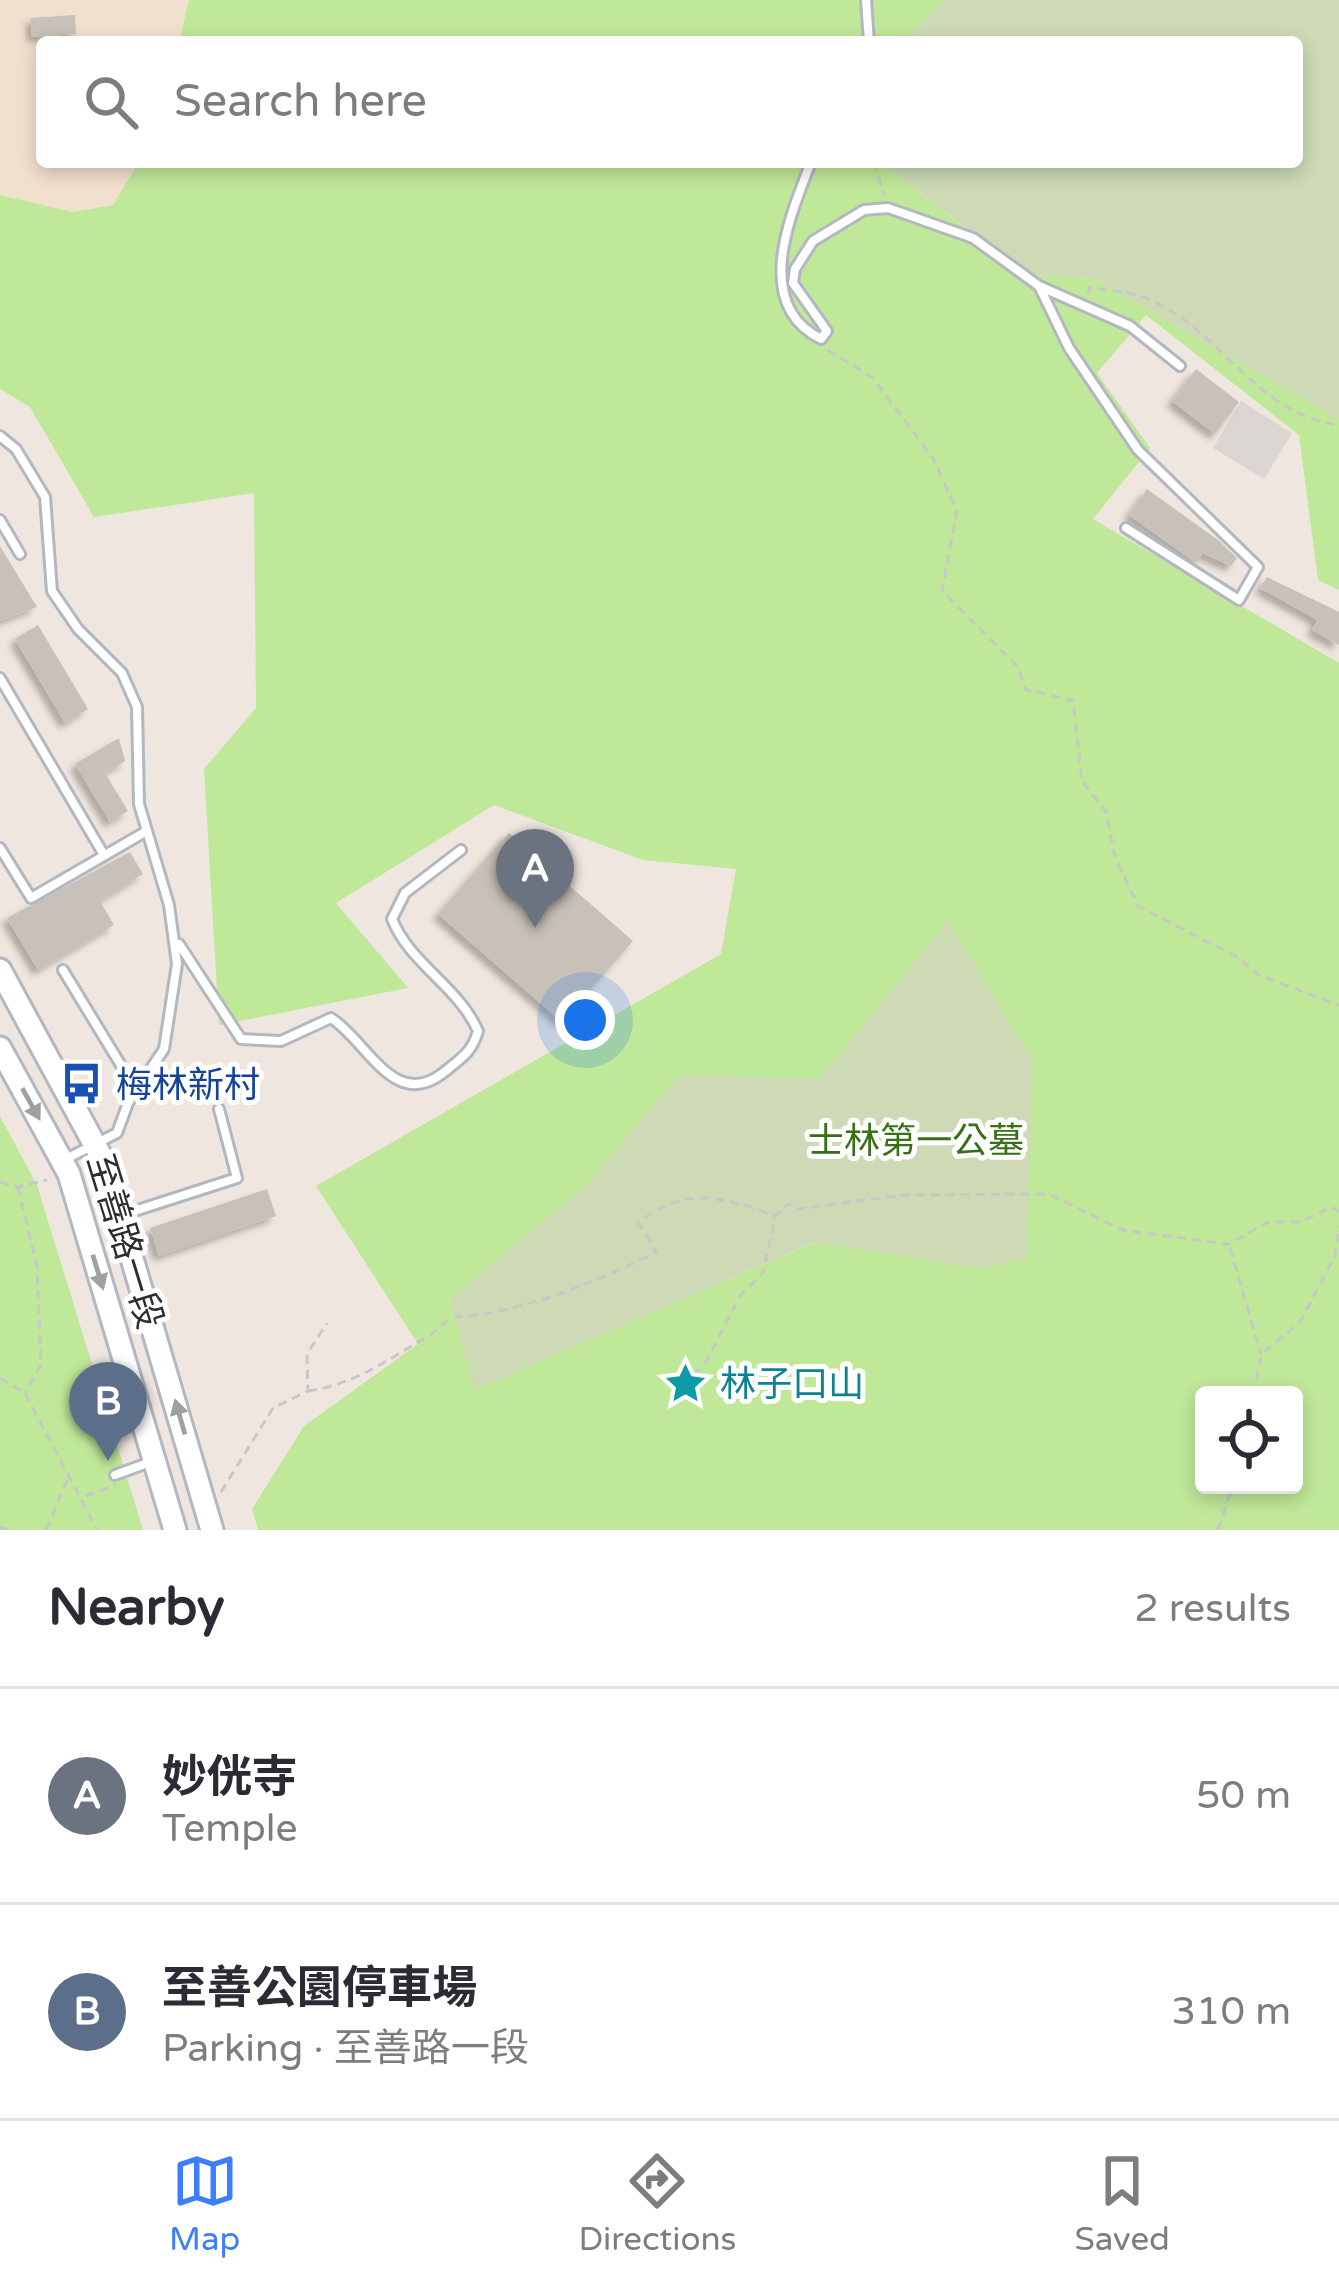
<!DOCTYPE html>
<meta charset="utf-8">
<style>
:root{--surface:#fff;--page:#f2f2f3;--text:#2b2b33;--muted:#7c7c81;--line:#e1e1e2;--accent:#3c7eff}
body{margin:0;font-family:"Varela Round","Noto Sans TC",sans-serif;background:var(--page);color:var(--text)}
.controls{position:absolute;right:36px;bottom:36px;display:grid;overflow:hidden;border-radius:12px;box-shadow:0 6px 18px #0003}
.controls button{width:108px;height:108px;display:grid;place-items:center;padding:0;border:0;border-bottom:3px solid var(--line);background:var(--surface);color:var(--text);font:60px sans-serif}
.you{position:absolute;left:585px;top:1020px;width:42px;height:42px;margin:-30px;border:9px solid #fff;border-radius:50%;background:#1a73e8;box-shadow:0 0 0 18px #1a73e833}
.badge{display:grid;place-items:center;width:78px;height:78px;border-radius:50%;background:var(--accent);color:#fff;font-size:39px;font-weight:700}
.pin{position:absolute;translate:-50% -99px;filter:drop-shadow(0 3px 6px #0008)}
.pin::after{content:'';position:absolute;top:63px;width:42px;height:36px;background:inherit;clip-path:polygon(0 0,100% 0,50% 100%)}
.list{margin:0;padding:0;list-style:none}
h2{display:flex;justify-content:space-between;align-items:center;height:156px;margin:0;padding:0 48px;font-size:51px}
h2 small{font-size:39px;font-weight:400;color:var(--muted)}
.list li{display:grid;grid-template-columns:78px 1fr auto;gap:36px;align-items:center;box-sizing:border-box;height:216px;padding:0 48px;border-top:3px solid var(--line)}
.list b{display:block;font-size:45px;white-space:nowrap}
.list p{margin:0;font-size:39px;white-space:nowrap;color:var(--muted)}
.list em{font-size:39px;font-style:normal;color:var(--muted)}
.icon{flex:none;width:66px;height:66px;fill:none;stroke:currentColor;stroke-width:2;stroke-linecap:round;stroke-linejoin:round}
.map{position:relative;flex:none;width:1339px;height:1530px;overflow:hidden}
.search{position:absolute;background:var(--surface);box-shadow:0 6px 18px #0003;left:36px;right:36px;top:36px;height:132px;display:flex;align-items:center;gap:30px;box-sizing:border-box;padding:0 42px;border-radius:12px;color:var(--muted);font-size:45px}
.sheet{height:588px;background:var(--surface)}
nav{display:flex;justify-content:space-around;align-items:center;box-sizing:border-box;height:168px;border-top:3px solid var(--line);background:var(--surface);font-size:33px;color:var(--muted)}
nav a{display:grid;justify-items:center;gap:6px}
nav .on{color:var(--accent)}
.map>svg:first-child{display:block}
.education{fill:#f1e0ce}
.green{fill:#c0e899;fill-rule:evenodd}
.cemetery{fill:#cddab5}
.plaza{fill:#dbd6d2}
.building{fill:#c8c1ba;filter:url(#shadow)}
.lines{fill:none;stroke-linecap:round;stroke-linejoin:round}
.service-casing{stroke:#b3b7c1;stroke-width:14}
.secondary-casing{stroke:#b3b7c1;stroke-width:27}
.path{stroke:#c8c8c8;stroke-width:3;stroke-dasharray:9 6;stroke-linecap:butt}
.service{stroke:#fff;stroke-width:8}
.secondary{stroke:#fff;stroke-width:21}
.oneway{fill:#a0a0a0}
.labels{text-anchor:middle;stroke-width:10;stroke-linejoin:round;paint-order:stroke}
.transit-label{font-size:36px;fill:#164399;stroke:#fff;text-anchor:start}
.park-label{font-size:36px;fill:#377016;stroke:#fff}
.street-label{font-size:36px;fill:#2d2d2d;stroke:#fff}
.culture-label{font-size:36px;fill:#0d838f;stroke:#fff;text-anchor:start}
</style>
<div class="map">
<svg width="1339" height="1530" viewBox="0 0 1339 1530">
<defs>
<filter id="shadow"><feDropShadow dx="-5.5" dy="5.5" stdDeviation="3" flood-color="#0004"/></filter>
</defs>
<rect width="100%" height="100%" fill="#efe6df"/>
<path class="education" d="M 0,0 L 189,0 L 179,42 L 42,42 L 42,162 L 139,162 L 113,205 L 73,212 L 0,195 Z"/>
<path class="green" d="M 189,0 L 945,0 L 904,42 L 179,42 Z
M 139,162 L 881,162 L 1026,275 L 1093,278 L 1339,419 L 1339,590 L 1318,580 L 1299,435 L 1146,315 L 1097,373 L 1150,448 L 1093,519 L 1339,663 L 1339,1530 L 258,1530 L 252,1509 L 304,1426 L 418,1344 L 316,1186 L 721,954 L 736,869 L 643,860 L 494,805 L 336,903 L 408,988 L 219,1025 L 204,769 L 256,708 L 254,493 L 94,517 L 30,407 L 0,389 L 0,195 L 73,212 L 113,205 ZM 948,922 L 980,1268 L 815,1242 L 475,1389 L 449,1299 L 584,1188 L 678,1076 L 820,1078 ZM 1204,1395 L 1294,1395 L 1294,1485 L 1204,1485 Z
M 0,1116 L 37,1185 L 143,1530 L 0,1530 Z"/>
<path class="cemetery" d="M 945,0 L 1339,0 L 1339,419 L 1093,278 L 1027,275 L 881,162 L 1297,162 L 1297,42 L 904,42 Z
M 948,921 L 1033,1062 L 1027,1258 L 980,1268 L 814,1242 L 475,1390 L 449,1299 L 584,1188 L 678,1076 L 820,1078 Z"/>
<path class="plaza" d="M 1241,401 L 1292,433 L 1264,479 L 1213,448 Z"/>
<path class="building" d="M 75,15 L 76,34 L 32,37 L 31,18 Z
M 1196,369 L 1239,402 L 1215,434 L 1172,401 Z
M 1147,489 L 1218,540 L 1237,558 L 1231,566 L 1202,553 L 1196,563 L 1129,515 Z
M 0,546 L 37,607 L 0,621 Z
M 1267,577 L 1339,612 L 1339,645 L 1312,630 L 1317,620 L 1260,588 Z
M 38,625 L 88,709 L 65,723 L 15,639 Z
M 119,738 L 125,761 L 105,773 L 128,811 L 110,822 L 75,764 Z
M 509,833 L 633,941 L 562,1022 L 438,914 Z
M 130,852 L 143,874 L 100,901 L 114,925 L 38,970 L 7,918 Z
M 267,1189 L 276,1216 L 159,1256 L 150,1228 Z"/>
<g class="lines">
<defs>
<path id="service" d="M 866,0 L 869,42
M 811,162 C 791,214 751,304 821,339 L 827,331 L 793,283 L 795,269 L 813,241 L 864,210 L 888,208 L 973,238 L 1039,286 L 1130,326 L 1180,366
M 1040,288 L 1069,348 L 1138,450 L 1258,567 L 1239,600 L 1126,528
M 0,436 L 16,449 L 45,497 L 52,591 L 78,629 L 122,673 L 137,707 L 139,804 L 169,905 L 177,964 L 164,1049 L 128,1103 L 117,1133 L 64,1160
M 0,520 L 20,554
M 0,678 L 104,855
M 0,848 L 31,898 L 145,832
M 179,944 L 241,1039 L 281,1041 L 331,1018 C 368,1042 394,1111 443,1073 C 460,1059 472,1053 478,1031 C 458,986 410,964 392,919 L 405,893 L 461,850
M 63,970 L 136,1090
M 122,1215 L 237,1178 L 219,1109
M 115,1475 L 153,1461"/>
<path id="secondary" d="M 0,970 L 103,1160 L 212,1530
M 0,1048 L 69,1174 L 175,1530"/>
</defs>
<use href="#service" class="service-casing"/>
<use href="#secondary" class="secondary-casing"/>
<path class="path" d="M 874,162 L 884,195
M 1088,294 L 1090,287 C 1114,292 1133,291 1153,301 C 1225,335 1256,414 1339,425
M 828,350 L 873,378 L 933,458 L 957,511 L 942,591 L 1018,667 L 1025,689 L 1073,701 L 1082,781 L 1106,812 L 1115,857 L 1138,906 L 1237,957 L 1260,976 L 1339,1005
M 0,1182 L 18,1187 L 47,1180
M 18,1187 L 37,1267 L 41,1365 L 25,1393
M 1230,1248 L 1261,1354
M 0,1378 L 25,1393 L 97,1530
M 684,1386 L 707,1360 L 740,1296 L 763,1273 L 775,1218
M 308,1391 C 357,1384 390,1358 430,1335 C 439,1329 443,1322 453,1318 C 465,1314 478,1316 490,1313 C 548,1301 604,1279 656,1252 L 639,1223 C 681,1185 726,1197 775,1216 L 789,1204 L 797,1209 L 903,1195 L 1049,1194 L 1122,1230 L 1229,1244 L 1268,1222 L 1300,1222 L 1332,1207 L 1339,1212
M 1254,1395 L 1261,1355 L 1300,1322 L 1335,1256 L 1339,1226
M 221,1492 L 273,1408 L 308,1391 L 307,1354 L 327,1323
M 86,1496 L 116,1485
M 0,1527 L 9,1530
M 46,1530 L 69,1476
M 1218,1530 L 1233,1485"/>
<use href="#service" class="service"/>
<use href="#secondary" class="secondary"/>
</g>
<defs><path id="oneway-solid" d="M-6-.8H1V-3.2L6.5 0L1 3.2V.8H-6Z" transform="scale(3)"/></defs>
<g class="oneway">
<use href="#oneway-solid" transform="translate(31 1104) rotate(61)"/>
<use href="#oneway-solid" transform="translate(98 1272) rotate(73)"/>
<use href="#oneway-solid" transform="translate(180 1417) rotate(-106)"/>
</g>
<defs>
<symbol id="bus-bare" viewBox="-9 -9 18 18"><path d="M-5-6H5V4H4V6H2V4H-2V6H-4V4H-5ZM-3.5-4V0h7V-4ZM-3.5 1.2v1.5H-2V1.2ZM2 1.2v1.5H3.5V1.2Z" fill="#1a4fb4" stroke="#fff" stroke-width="2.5" paint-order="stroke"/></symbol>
<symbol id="sight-bare" viewBox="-9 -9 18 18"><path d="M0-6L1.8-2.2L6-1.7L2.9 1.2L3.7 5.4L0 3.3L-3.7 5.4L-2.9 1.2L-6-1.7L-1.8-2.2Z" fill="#0f9aa8" stroke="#fff" stroke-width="2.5" paint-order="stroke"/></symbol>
</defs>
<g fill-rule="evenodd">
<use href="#bus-bare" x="52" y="1054" width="59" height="59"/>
<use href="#sight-bare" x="656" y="1354" width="59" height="59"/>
</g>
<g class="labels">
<g class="transit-label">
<text x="116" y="1097">梅林新村</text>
</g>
<g class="park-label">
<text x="916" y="1153">士林第一公墓</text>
</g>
<g class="street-label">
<text transform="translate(126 1241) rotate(73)" y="13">至善路一段</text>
</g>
<g class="culture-label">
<text x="720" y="1396">林子口山</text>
</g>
</g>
</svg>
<div class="controls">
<button><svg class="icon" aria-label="locate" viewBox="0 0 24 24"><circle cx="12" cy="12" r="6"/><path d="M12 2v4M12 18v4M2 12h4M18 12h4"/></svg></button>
</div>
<div class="you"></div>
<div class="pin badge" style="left:535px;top:928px;background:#6b7280">A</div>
<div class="pin badge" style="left:108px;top:1461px;background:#5c6f8a">B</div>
<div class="search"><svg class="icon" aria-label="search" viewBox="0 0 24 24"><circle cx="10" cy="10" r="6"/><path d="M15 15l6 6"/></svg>Search here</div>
</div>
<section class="sheet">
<h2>Nearby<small>2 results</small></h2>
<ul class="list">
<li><span class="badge" style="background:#6b7280">A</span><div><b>妙侊寺</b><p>Temple</p></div><em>50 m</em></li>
<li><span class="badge" style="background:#5c6f8a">B</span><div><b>至善公園停車場</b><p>Parking · 至善路一段</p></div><em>310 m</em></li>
</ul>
</section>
<nav>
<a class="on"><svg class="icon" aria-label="map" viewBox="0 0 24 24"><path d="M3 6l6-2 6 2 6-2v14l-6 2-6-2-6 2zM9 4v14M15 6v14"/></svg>Map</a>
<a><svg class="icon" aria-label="directions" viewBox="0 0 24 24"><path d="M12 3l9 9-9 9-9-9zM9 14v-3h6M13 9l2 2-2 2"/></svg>Directions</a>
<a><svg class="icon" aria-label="saved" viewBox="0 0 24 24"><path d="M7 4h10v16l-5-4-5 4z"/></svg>Saved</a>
</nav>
